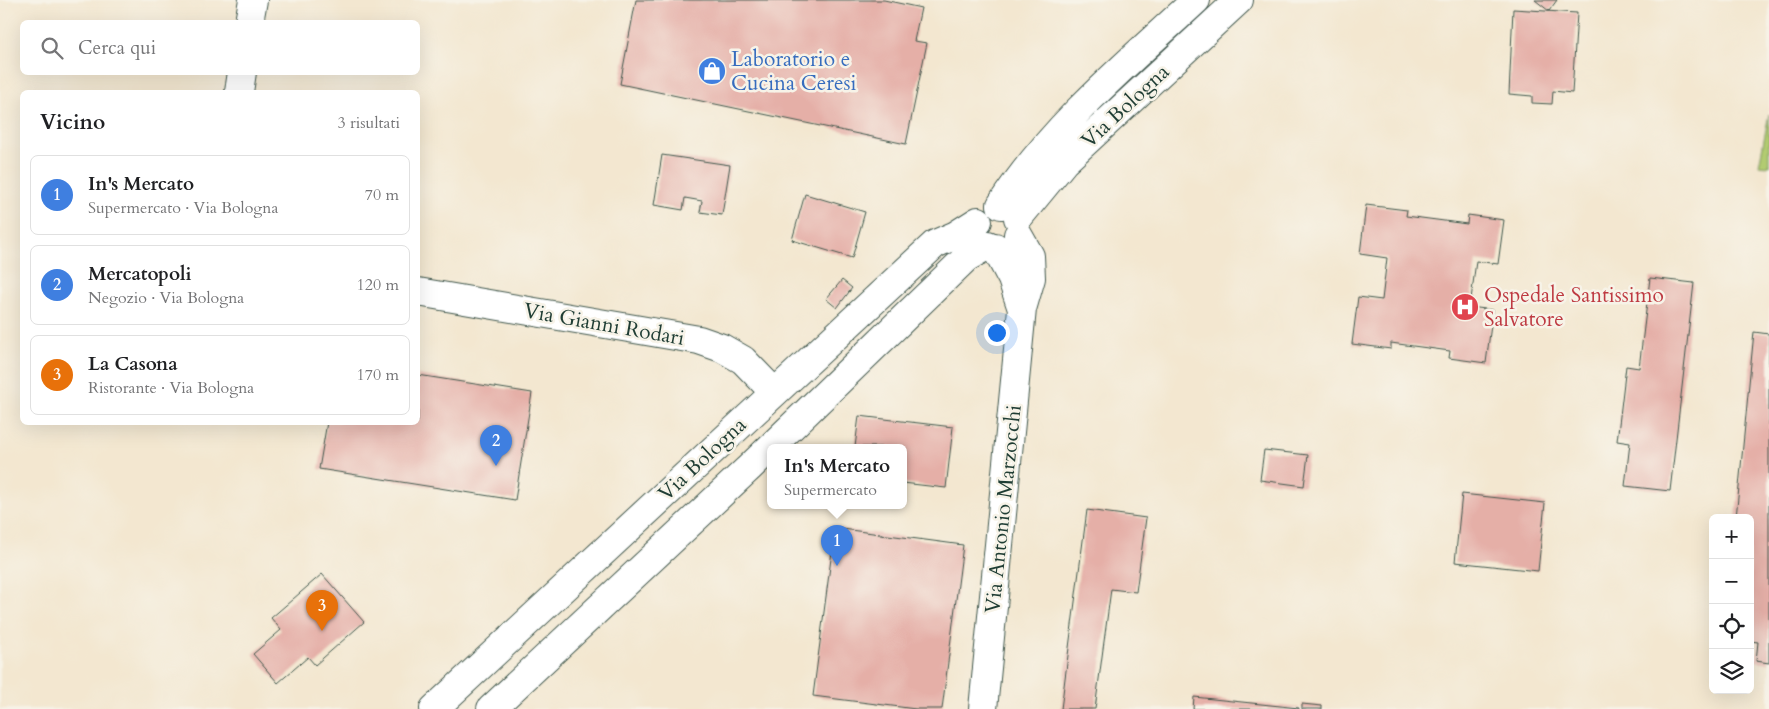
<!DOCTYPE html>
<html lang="it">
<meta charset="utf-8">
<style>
:root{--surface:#fff;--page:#f2f2f2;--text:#202124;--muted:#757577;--line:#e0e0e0;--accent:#b45309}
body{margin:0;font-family:Cardo,serif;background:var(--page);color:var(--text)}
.controls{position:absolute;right:15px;bottom:15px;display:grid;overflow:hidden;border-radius:8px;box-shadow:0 5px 20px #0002}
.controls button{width:45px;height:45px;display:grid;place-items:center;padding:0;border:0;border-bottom:1px solid var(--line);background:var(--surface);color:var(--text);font:25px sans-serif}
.you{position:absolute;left:996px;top:332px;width:18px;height:18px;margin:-12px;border:4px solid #fff;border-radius:50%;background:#1a73e8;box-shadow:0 0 0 8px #1a73e833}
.badge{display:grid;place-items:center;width:32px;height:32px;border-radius:50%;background:var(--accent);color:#fff;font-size:16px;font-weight:700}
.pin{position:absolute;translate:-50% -41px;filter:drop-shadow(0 1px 2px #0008)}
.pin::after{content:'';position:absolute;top:26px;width:18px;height:15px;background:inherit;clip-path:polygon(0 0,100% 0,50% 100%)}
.popup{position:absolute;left:767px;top:444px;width:140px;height:65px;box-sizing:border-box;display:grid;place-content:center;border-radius:8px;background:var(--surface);filter:drop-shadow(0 1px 4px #0005);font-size:16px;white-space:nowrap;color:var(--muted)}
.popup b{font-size:19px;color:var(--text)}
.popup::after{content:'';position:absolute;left:50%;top:100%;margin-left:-10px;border:10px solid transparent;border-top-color:var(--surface)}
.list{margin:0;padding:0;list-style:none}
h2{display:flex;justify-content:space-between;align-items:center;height:65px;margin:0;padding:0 20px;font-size:21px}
h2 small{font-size:16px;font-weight:400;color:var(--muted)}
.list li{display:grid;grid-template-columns:32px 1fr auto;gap:15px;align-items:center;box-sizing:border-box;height:80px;margin:0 10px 10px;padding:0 10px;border:1px solid var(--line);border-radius:8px}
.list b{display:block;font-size:19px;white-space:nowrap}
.list p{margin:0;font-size:16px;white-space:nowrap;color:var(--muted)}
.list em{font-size:16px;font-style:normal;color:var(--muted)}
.icon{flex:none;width:28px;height:28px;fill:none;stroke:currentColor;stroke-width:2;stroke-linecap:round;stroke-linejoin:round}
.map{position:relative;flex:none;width:1769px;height:709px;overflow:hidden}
.search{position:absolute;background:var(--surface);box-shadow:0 5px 20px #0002;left:20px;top:20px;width:400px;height:55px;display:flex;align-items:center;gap:12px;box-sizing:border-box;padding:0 18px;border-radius:8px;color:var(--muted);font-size:19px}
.panel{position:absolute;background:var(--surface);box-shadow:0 5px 20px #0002;left:20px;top:90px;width:400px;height:335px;border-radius:8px}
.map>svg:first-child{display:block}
.green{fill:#b2cb71;stroke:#688452}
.building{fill:#e5afa7}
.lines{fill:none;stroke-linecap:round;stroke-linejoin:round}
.street-casing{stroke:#3f564b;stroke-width:30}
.secondary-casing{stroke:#3f564b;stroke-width:30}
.street{stroke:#fff;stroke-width:28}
.secondary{stroke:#fff;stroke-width:28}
.labels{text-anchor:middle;stroke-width:5;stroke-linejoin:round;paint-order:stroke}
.shop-label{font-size:21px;fill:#366cbe;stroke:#f7f3e8;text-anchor:start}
.street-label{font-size:21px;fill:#1f3d34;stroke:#f7f3e8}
.health-label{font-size:21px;fill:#be3a42;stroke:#f7f3e8;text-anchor:start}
</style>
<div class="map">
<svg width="1769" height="709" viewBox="0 0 1769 709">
<rect width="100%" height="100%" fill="#f7f3e8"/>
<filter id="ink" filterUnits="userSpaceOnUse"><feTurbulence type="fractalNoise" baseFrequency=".02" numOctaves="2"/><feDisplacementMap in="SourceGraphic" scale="10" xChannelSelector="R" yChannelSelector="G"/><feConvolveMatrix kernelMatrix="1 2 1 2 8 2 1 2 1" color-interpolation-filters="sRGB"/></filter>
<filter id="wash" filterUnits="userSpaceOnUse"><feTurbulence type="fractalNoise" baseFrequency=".0096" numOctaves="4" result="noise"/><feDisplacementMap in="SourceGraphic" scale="20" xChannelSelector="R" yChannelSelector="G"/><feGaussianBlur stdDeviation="1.12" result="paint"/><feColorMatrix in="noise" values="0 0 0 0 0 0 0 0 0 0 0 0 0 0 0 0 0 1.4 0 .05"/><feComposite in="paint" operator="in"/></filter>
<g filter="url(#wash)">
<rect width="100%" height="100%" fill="#f3e7d0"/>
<path class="green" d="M 1769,114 L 1769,166 L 1759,165 Z"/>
<g id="blocks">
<path class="building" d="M 636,0 L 884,0 L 921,8 L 914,41 L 927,43 L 906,144 L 620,84 Z
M 1535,0 L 1557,0 L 1549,11 Z
M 1513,9 L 1577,13 L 1572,93 L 1553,91 L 1552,104 L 1532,103 L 1532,96 L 1509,94 Z
M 662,155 L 730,165 L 722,215 L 700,212 L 702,201 L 685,198 L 683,210 L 654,205 Z
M 805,194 L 865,212 L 852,258 L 792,240 Z
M 1366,205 L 1407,210 L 1406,216 L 1467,224 L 1468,215 L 1504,220 L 1498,264 L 1476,261 L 1470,307 L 1493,310 L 1486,363 L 1449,358 L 1450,351 L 1391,343 L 1391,349 L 1352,344 L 1358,297 L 1382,300 L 1387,258 L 1360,254 Z
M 1650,278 L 1694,283 L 1670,491 L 1625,486 L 1630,443 L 1617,441 L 1626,366 L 1639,368 Z
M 842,280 L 852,288 L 837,308 L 826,299 Z
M 1754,332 L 1769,334 L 1769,663 L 1756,661 L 1758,642 L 1750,641 L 1750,518 L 1736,518 Z
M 418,375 L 532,393 L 515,500 L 319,469 L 327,422 L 418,422 Z
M 859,416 L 953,427 L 946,488 L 903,483 L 903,447 L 855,447 Z
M 1264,450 L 1308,455 L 1304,486 L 1260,480 Z
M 1462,494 L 1545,503 L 1538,571 L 1455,562 Z
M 1087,510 L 1146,518 L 1136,592 L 1111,589 L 1095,709 L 1061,709 Z
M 835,528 L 963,545 L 942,709 L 916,709 L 813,696 Z
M 322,574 L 364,622 L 315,665 L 308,657 L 278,683 L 253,654 L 281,630 L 271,618 Z
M 1194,697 L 1299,708 L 1299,709 L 1193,709 Z
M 1302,704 L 1322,706 L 1322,709 L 1302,709 Z"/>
</g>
</g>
<g filter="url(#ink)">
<use href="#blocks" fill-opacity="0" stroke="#3f564b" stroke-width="1"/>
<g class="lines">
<defs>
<path id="street" d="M 249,22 L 253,0
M 239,92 L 242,72
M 995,247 L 1012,279 L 1022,309
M 418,292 L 699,340 L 722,348 L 743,360 L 774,392
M 983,709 L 1022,309 L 1031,278 L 1030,256 L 1018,235"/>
<path id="secondary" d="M 1001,205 C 1053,125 1127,64 1196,0
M 1018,218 L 1064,162 L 1239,0
M 434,709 L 935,244 L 956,235 L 978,221
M 491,709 L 750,467 L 966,258 L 988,245"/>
</defs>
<use href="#street" class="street-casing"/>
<use href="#secondary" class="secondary-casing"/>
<use href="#street" class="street"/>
<use href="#secondary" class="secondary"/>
</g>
</g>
<defs>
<symbol id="shop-disc" viewBox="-11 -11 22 22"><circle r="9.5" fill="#3f7fe0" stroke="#f7f3e8"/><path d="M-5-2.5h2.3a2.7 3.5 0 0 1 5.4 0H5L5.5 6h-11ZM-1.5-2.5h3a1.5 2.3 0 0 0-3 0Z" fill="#fff"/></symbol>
<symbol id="hospital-disc" viewBox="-11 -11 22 22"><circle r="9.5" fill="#e0444e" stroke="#f7f3e8"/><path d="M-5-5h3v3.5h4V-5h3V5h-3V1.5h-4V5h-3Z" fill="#fff"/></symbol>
</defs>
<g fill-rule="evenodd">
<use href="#shop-disc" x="696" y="55" width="32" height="32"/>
<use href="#hospital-disc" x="1449" y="291" width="32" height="32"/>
</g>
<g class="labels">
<g class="shop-label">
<text x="731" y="66">Laboratorio e<tspan x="731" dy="24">Cucina Ceresi</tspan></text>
</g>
<g class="street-label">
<text transform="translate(1125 106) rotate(-43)" y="7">Via Bologna</text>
<text transform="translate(604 324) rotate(10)" y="7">Via Gianni Rodari</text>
<text transform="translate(702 459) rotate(-43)" y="7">Via Bologna</text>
<text transform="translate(1003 509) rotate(-84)" y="7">Via Antonio Marzocchi</text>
</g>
<g class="health-label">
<text x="1484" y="302">Ospedale Santissimo<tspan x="1484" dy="24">Salvatore</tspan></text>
</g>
</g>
</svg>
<div class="controls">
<button>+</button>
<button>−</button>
<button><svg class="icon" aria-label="locate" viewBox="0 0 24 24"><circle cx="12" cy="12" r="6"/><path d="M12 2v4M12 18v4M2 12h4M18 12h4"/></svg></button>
<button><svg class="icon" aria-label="layers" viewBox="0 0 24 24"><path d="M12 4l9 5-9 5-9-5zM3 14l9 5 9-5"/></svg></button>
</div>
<div class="you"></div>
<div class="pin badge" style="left:837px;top:566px;background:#3f7fe0">1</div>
<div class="popup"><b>In's Mercato</b>Supermercato</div>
<div class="pin badge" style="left:496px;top:466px;background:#3f7fe0">2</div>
<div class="pin badge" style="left:322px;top:631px;background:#e8710a">3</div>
<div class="search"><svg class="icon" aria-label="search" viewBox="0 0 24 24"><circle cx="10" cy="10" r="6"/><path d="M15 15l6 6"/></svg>Cerca qui</div>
<section class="panel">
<h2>Vicino<small>3 risultati</small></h2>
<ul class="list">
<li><span class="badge" style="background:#3f7fe0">1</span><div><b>In's Mercato</b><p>Supermercato · Via Bologna</p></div><em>70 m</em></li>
<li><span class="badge" style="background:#3f7fe0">2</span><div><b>Mercatopoli</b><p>Negozio · Via Bologna</p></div><em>120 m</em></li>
<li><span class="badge" style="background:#e8710a">3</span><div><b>La Casona</b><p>Ristorante · Via Bologna</p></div><em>170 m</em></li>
</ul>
</section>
</div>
